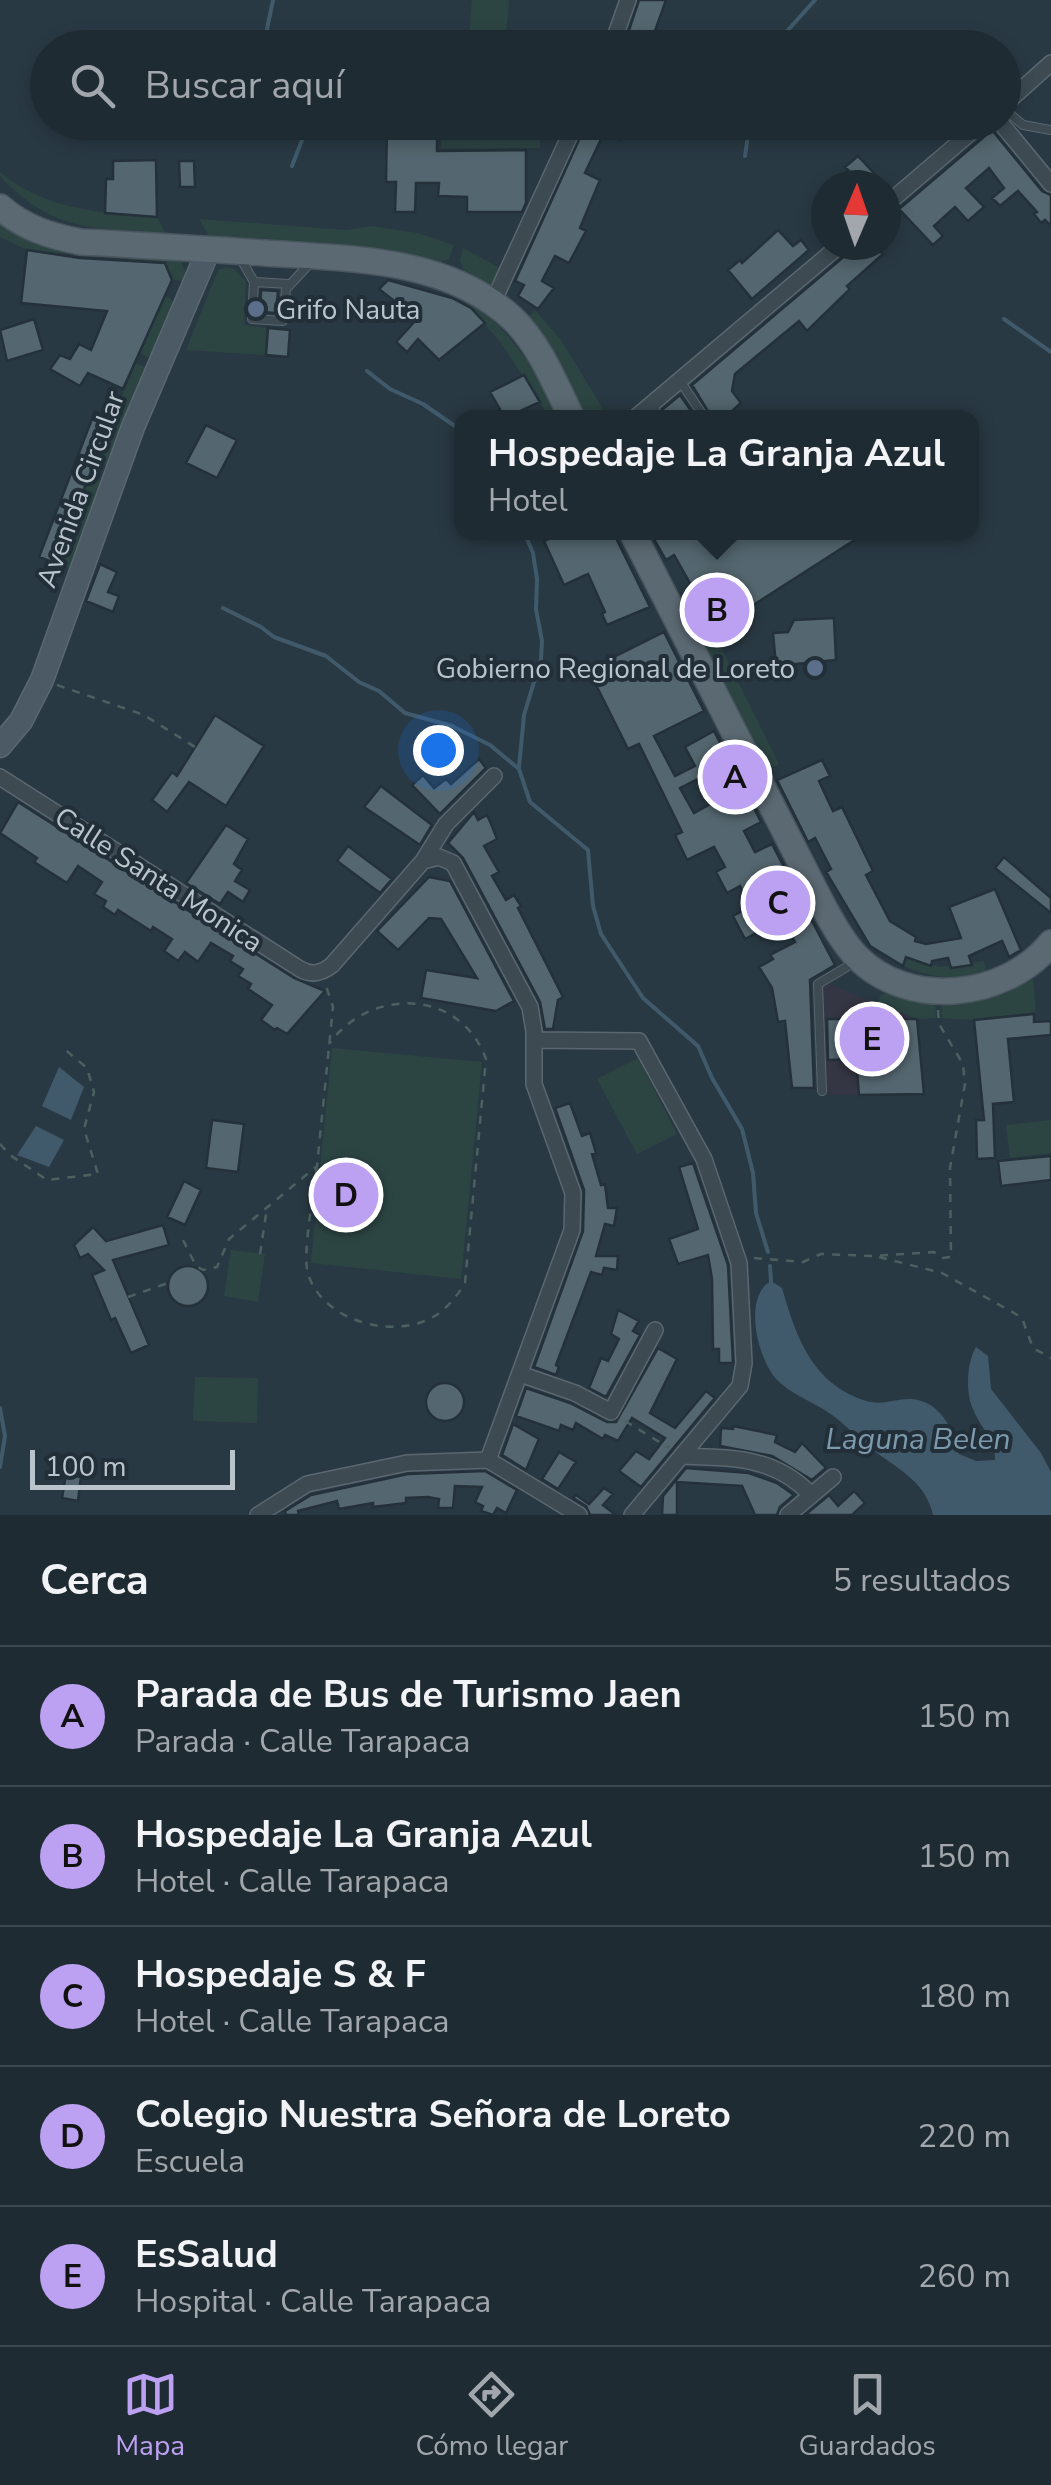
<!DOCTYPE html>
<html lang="es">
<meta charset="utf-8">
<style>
:root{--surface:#1f2b32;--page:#2c373e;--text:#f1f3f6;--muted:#a1a7ac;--line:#3c474d;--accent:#bca0f2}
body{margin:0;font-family:"Nunito Sans",sans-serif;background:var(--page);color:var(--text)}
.compass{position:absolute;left:811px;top:170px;width:90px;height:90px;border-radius:50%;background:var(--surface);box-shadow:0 5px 15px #0003;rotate:2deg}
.scale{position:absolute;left:30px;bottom:25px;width:205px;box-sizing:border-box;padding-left:10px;border:5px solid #bac4cc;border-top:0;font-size:28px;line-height:35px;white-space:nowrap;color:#bac4cc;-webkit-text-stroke:8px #222f38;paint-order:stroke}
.you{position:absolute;left:438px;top:750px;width:35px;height:35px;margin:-25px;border:8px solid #fff;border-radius:50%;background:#1a73e8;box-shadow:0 0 0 15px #1a73e833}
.badge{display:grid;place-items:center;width:65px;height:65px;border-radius:50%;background:var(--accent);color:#111;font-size:32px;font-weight:700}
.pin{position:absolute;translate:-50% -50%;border:5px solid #fff;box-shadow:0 2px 10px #0006}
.popup{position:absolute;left:454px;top:410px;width:525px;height:130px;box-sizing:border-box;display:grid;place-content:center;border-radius:20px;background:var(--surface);filter:drop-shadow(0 2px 8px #0005);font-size:32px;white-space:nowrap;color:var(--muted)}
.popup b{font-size:38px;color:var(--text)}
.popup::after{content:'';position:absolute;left:50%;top:100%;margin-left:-20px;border:20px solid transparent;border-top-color:var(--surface)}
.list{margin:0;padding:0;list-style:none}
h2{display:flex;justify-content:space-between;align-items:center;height:130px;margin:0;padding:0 40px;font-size:42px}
h2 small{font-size:32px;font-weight:400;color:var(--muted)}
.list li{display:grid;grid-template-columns:65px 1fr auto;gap:30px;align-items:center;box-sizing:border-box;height:140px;padding:0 40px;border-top:2px solid var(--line)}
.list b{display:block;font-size:38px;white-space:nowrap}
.list p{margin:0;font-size:32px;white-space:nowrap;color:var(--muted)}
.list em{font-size:32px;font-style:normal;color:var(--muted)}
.icon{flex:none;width:55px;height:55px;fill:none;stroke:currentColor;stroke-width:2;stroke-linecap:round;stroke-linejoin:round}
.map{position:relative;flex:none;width:1051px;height:1515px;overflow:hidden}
.search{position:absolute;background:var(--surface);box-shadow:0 5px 15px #0003;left:30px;right:30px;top:30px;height:110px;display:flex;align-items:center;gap:25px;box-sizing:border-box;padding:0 35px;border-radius:55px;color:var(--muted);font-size:38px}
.sheet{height:830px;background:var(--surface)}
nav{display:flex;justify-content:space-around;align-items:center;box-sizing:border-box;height:140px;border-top:2px solid var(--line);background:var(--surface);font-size:28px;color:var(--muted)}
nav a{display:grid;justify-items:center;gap:5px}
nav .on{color:var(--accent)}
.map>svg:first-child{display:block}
.medical{fill:#353643}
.green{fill:#2c4543}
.water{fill:#405a6b}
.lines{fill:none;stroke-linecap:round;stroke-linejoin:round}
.stream{stroke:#405a6b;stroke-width:4}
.building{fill:#54666f;stroke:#24313a;stroke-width:2.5;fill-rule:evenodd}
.lane-casing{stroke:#5b6770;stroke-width:10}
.street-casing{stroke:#5b6770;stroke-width:18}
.secondary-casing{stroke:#5b6770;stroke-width:25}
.primary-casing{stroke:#4a565f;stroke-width:28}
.path{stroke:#4b6160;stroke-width:2.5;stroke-dasharray:8 8;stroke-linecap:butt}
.lane{stroke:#3d4a52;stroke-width:8}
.street{stroke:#3d4a52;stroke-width:15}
.secondary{stroke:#4b5a65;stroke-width:22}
.primary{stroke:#5b6972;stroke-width:25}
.service-dot{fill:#5c6f8a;stroke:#222f38;stroke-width:4}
.labels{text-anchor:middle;stroke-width:8;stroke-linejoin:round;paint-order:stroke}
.poi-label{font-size:28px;fill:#bac4cc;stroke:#222f38;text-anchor:start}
.street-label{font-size:28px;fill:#bac4cc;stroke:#222f38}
.water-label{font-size:30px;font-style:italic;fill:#7c9aad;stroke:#222f38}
</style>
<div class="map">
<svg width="1051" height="1515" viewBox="0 0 1051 1515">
<rect width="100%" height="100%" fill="#293943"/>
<path class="medical" d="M 821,984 L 831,985 L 917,1019 L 924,1094 L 827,1095 Z"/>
<path class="green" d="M 472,0 L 509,0 L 505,47 L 468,47 Z
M 441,123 L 540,123 L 540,148 L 441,148 Z
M 0,172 C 46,210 100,213 157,217 L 165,233 C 95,229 50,231 0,176 Z
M 0,219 L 179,257 L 186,273 L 183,281 L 172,280 L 165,263 L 27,250 L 0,237 Z
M 199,219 L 346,230 L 371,226 L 418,233 L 454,245 L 449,259 L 440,262 L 390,251 L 209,236 Z
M 463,248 L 502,269 L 497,282 L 490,284 L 464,270 L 460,261 Z
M 226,267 L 234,269 L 246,282 L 244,325 L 268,328 L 266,355 L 186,350 L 218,270 Z
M 165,295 L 177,304 L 152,359 L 140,353 Z
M 461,297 C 510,325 534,370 562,417 L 549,417 L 502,344 Z
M 535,310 L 561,340 L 608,417 L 586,417 L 564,376 L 527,319 Z
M 136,363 L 148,369 L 109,465 L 92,465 Z
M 89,473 L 102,482 L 69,568 L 55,563 Z
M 718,642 L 779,764 L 768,770 L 705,648 Z
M 906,957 L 940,967 L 984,961 L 986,973 C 951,980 937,979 903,966 Z
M 1033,979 L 1036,1012 L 969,1020 L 942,1018 L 941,1001 L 1000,996 Z
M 893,990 L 935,1001 L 936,1018 L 917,1019 L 878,1003 L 880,996 Z
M 332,1048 L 482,1062 L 461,1279 L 311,1263 Z
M 638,1058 L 677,1134 L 637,1154 L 597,1079 Z
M 1051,1120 L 1051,1153 L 1010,1158 L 1006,1125 Z
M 231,1250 L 265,1254 L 258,1302 L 224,1296 Z
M 195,1377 L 258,1378 L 257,1423 L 193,1421 Z"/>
<path class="water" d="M 59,1067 L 84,1087 L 71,1120 L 42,1106 Z
M 36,1126 L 64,1140 L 49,1167 L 17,1155 Z
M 771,1281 L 782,1288 C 796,1337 812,1384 866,1401 C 883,1406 896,1398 912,1399 C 941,1402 953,1429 959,1454 L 976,1461 L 995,1460 C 996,1438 980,1428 973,1409 C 965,1392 967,1362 976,1347 L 988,1356 L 991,1389 L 1041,1453 L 1051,1472 L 1051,1515 L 933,1515 C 925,1478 892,1467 866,1444 C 851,1432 840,1419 823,1409 C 808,1400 790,1393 777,1380 C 758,1360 742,1297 771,1281 Z"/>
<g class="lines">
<path class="stream" d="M 273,0 L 267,29 L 277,48
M 772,48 L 815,0
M 745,156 L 750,122
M 292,166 L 309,122
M 1004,319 L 1051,352
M 367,371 L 390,389 L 423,404 L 462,431
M 223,608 L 261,627 L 274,637 L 326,656 L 359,682 L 379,691 L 405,713 L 452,726 L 490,745 L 519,769 L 530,802 L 588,850 L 593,906 L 601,934 L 643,998 L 698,1046 L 712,1078 L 742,1129 L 753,1173 L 756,1213 L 768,1252
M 519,767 L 524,715 L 541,659 L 542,641 L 536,609 L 537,579 L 533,553 L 524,532
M 770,1266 L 771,1281
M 0,1408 L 5,1436 L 0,1467"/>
</g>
<path class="building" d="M 639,0 L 666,0 L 649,48 L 623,48 Z
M 387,122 L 437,122 L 437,151 L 526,150 L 526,203 L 522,212 L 467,212 L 467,197 L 438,196 L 439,183 L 416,183 L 415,212 L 395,212 L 396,182 L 386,182 Z
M 587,122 L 628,122 L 620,140 L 604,133 L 585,173 L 600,180 L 580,228 L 586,231 L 569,263 L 555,256 L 542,281 L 554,288 L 538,309 L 518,296 L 524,285 L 515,281 Z
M 992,130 L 1042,191 L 1051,195 L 1051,226 L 1045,220 L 1041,223 L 1034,214 L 1037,212 L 1018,191 L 1000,206 L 992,198 L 1004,188 L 989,168 L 966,188 L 984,207 L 968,221 L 955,207 L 934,226 L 943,236 L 933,245 L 899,209 Z
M 858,156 L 885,185 L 834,185 L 849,171 L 845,167 Z
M 156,160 L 157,217 L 105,213 L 106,179 L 113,179 L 113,161 Z
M 179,161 L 194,161 L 195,187 L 180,187 Z
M 778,230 L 793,246 L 801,240 L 809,250 L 752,299 L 728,270 L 740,260 L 742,263 Z
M 853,245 L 874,245 L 883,254 L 847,286 L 850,289 L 807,331 L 799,321 L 735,374 L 732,391 L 741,403 L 731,412 L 735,418 L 712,418 L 692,385 L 847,254 Z
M 27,250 L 80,258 L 165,263 L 172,280 L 123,389 L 88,373 L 80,386 L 50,369 L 60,355 L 70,359 L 79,344 L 91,350 L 107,311 L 21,303 Z
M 388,280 L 452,298 L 471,308 L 485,323 L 439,360 L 418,339 L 407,352 L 396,342 L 417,319 L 379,289 Z
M 261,290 L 278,291 L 276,313 L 260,312 Z
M 34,319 L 43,350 L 7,361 L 0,330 Z
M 268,328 L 290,330 L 288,357 L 266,355 Z
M 524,375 L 540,402 L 505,418 L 490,392 Z
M 680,395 L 696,418 L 667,418 L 663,409 Z
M 95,411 L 112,418 L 55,563 L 39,557 Z
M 206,425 L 237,440 L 217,478 L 186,463 Z
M 564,532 L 613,532 L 650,607 L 607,625 L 602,614 L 605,612 L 588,574 L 564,585 L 544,541 Z
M 650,532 L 867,532 L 716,629 L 674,555 L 666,560 Z
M 100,564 L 117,572 L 108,592 L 119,596 L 113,612 L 86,601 Z
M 834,618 L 836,660 L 776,666 L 773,633 L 788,632 L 794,620 Z
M 664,632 L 704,711 L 654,736 L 675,776 L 695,766 L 685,747 L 714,731 L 761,822 L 744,831 L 755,852 L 772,844 L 835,965 L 810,980 L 814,1088 L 792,1088 L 785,1021 L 778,1022 L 772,988 L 759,967 L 773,959 L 770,955 L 795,942 L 782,920 L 745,939 L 733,916 L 749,907 L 740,886 L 727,893 L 716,872 L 725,867 L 714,847 L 687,860 L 675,835 L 682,832 L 639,744 L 628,749 L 595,683 L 613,674 L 606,661 ZM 700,778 L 712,803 L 694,813 L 680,788 Z
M 215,715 L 264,746 L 226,806 L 189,782 L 167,812 L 152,800 L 172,772 L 177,776 Z
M 479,759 L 486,768 L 440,814 L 412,785 L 423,775 L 434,788 L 446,779 L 451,784 Z
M 822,760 L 830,776 L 819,781 L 833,811 L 842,807 L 873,871 L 866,875 L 890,921 L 916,937 L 915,941 L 926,944 L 961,938 L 949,907 L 995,889 L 1021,950 L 1009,957 L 1002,941 L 969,956 L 972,965 L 951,968 L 948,958 L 932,961 L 931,966 L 906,957 L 903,966 L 870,946 L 826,872 L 831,869 L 815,838 L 808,842 L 777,780 Z
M 381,786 L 432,825 L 420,845 L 364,807 Z
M 18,802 L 294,978 L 325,991 L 287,1034 L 277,1028 L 275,1030 L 261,1020 L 272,1005 L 248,989 L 251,984 L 238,976 L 243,969 L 230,961 L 233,956 L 211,943 L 198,962 L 185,952 L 178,961 L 164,951 L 172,939 L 153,927 L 151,931 L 118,910 L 115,915 L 103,907 L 106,901 L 94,894 L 102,882 L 78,866 L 67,883 L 34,862 L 37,858 L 0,833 Z
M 474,812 L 478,820 L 487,815 L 492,826 L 497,839 L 484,846 L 499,872 L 492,876 L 506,900 L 514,895 L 521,906 L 518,908 L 563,997 L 558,1000 L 553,1029 L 545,1029 L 540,1002 L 463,858 L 448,843 Z
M 226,825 L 248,839 L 234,864 L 242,870 L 235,881 L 250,890 L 243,902 L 228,892 L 220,904 L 186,883 Z
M 348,846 L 392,879 L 380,893 L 337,861 Z
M 1004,857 L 1051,898 L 1051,913 L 995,868 Z
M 429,877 L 450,881 L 514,1001 L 496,1011 L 421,998 L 426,970 L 477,978 L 441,919 L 429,918 L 398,950 L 377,931 Z
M 1034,1014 L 1034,1022 L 1051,1021 L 1051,1035 L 1008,1039 L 1014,1102 L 993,1104 L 995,1158 L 977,1159 L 976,1120 L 984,1120 L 974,1020 Z
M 827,1019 L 917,1019 L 924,1094 L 859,1095 L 856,1059 L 828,1060 Z
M 570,1103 L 582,1136 L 590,1133 L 596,1153 L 592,1154 L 601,1185 L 605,1184 L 608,1208 L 617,1208 L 614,1226 L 605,1224 L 596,1256 L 618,1256 L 617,1270 L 604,1268 L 602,1275 L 591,1272 L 556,1365 L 559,1367 L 556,1375 L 534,1367 L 583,1231 L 584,1190 L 555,1108 Z
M 212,1120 L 244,1124 L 238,1172 L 206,1168 Z
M 1051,1156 L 1051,1180 L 1001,1186 L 998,1161 Z
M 693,1163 L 728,1265 L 733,1363 L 719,1363 L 719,1349 L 713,1349 L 712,1279 L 708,1255 L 678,1264 L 669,1239 L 698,1229 L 679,1167 Z
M 184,1181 L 201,1190 L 185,1225 L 167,1217 Z
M 163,1225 L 169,1245 L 113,1260 L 149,1345 L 131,1353 L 115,1318 L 111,1320 L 92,1275 L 104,1270 L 88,1254 L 80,1258 L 74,1245 L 93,1227 L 106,1241 Z
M168 1286a20 20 0 1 1 40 0a20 20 0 1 1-40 0Z
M 618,1310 L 639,1321 L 633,1331 L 640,1335 L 606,1397 L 589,1388 L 601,1358 L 608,1361 L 619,1339 L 611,1334 Z
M 658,1348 L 677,1359 L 650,1413 L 675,1428 L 706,1391 L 715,1398 L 641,1487 L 619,1471 L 636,1451 L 649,1459 L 665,1438 L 632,1418 L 618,1441 L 605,1435 L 603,1439 L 576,1423 L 573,1430 L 561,1425 L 559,1431 L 516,1416 L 526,1388 L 570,1403 L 607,1422 L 616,1422 Z
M426 1402a19 19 0 1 1 38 0a19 19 0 1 1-38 0Z
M 513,1424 L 539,1439 L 526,1470 L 502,1455 Z
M 733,1426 L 777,1435 L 775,1442 L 795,1452 L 802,1443 L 826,1468 L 812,1480 L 772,1456 L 720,1446 L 721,1428 L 733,1429 Z
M 559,1452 L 576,1462 L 558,1489 L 542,1479 Z
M 686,1468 L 749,1473 L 777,1483 L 794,1495 L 780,1507 L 777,1515 L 755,1515 L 742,1486 L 677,1482 L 677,1515 L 662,1515 L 663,1496 Z
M 485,1471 L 517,1490 L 506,1513 L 497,1508 L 493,1515 L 481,1511 L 483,1506 L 475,1502 L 482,1487 L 455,1486 L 453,1508 L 438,1508 L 439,1499 L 428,1497 L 406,1498 L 406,1503 L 373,1507 L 373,1503 L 339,1509 L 337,1501 L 298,1511 L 299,1515 L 286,1515 L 285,1511 L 311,1495 L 408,1474 Z
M 66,1474 L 81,1477 L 78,1501 L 62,1498 Z
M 604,1488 L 613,1494 L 603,1505 L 616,1515 L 590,1515 L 586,1506 L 573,1498 L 576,1495 L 589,1504 Z
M 854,1491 L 865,1503 L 852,1515 L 805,1515 L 829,1495 L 838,1506 Z"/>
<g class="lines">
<defs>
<path id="lane" d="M 1004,109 L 1023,125 L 1051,130
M 241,259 L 254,282 L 252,319 L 283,321 L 286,289 L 312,261
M 254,282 L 289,284
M 680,381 L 705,418
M 651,404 L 660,418
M 822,1091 L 818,984 L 855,962"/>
<path id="street" d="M 611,48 L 628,0
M 1004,105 L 1051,63
M 1000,122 L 1051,184
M 886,205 L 983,122
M 493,302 L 576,122
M 635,418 L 840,245
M 0,777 L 300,969 C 312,976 322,973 332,965 L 423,861 L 446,824 L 494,776
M 423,861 L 439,857 L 453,863 L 530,1007 L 534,1031 L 534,1084 L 573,1193 L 572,1230 L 488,1460
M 534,1040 L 639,1041 L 704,1159 L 739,1263 L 744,1363 L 740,1386 L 632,1515
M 520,1374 L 575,1393 L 611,1412 L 655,1330
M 682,1456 C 731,1458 775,1456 811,1495
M 258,1515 L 307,1484 L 407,1463 L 488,1460 L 579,1515
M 788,1515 L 833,1477"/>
<path id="secondary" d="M 0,746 L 21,721 L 42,680 L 133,427 L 209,249"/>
<path id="primary" d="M 0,207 C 24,228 50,236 81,242 C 142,245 204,249 265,253 C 350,259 447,257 513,319 C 540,345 555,384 572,418
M 632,532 L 822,904 C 832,922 842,941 856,956 C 908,1010 1006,999 1051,943"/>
</defs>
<use href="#lane" class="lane-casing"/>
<use href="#street" class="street-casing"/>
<use href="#secondary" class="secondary-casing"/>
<use href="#primary" class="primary-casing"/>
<path class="path" d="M 57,685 L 144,715 L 195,747
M 0,1144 L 10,1155 L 47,1180 L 98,1174 L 84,1129 L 94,1092 L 87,1068 L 62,1047
M 317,1166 C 314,1190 302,1255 308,1274 C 323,1321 392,1340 433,1317 C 447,1309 457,1296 465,1283 L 486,1059 C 460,988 370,987 329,1044
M 183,1240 L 196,1266 L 203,1270 L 217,1267 L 229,1239 L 317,1166 L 333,1007 L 325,983
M 260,1254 L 267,1208
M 879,1257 L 942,1273 L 1014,1313 L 1022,1318 L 1033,1348 L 1051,1358
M 754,1258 L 803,1262 L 821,1254 L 873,1256 L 934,1252 L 943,1258 L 951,1257 L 950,1168 L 965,1084 L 963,1064 L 939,1024 L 938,1010
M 128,1297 L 168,1283
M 625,1421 L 669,1448"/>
<use href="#lane" class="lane"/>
<use href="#street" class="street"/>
<use href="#secondary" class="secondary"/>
<use href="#primary" class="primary"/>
</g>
<g class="service-dot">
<circle cx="256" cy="309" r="10"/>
<circle cx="815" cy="668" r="10"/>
</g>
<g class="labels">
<g class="poi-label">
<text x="276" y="319">Grifo Nauta</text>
<text x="795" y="678" text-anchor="end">Gobierno Regional de Loreto</text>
</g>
<g class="street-label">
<text transform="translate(80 489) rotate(-70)" y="10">Avenida Circular</text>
<text transform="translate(159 879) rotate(33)" y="10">Calle Santa Monica</text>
</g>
<g class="water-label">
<text x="918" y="1449">Laguna Belen</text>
</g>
</g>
</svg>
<svg class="compass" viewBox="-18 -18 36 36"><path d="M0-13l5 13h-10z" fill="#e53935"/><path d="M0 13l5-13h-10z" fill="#a1a7ac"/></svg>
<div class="scale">100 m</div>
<div class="you"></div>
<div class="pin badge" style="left:735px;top:777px">A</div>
<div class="pin badge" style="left:717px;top:610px">B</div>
<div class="popup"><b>Hospedaje La Granja Azul</b>Hotel</div>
<div class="pin badge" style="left:778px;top:903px">C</div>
<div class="pin badge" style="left:346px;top:1195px">D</div>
<div class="pin badge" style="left:872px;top:1039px">E</div>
<div class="search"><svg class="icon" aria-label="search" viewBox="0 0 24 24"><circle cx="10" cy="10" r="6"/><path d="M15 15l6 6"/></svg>Buscar aquí</div>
</div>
<section class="sheet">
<h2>Cerca<small>5 resultados</small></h2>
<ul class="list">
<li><span class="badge">A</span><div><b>Parada de Bus de Turismo Jaen</b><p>Parada · Calle Tarapaca</p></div><em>150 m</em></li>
<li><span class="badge">B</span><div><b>Hospedaje La Granja Azul</b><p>Hotel · Calle Tarapaca</p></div><em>150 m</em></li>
<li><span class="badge">C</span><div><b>Hospedaje S &amp; F</b><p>Hotel · Calle Tarapaca</p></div><em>180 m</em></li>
<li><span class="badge">D</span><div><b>Colegio Nuestra Señora de Loreto</b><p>Escuela</p></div><em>220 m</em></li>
<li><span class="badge">E</span><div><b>EsSalud</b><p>Hospital · Calle Tarapaca</p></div><em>260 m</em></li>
</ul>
</section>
<nav>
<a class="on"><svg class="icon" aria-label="map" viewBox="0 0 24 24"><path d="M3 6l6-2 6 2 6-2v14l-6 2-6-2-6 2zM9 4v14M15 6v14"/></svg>Mapa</a>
<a><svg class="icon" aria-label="directions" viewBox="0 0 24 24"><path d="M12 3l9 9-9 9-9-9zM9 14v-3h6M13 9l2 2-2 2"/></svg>Cómo llegar</a>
<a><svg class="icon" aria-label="saved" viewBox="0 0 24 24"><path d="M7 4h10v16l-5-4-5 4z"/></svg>Guardados</a>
</nav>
